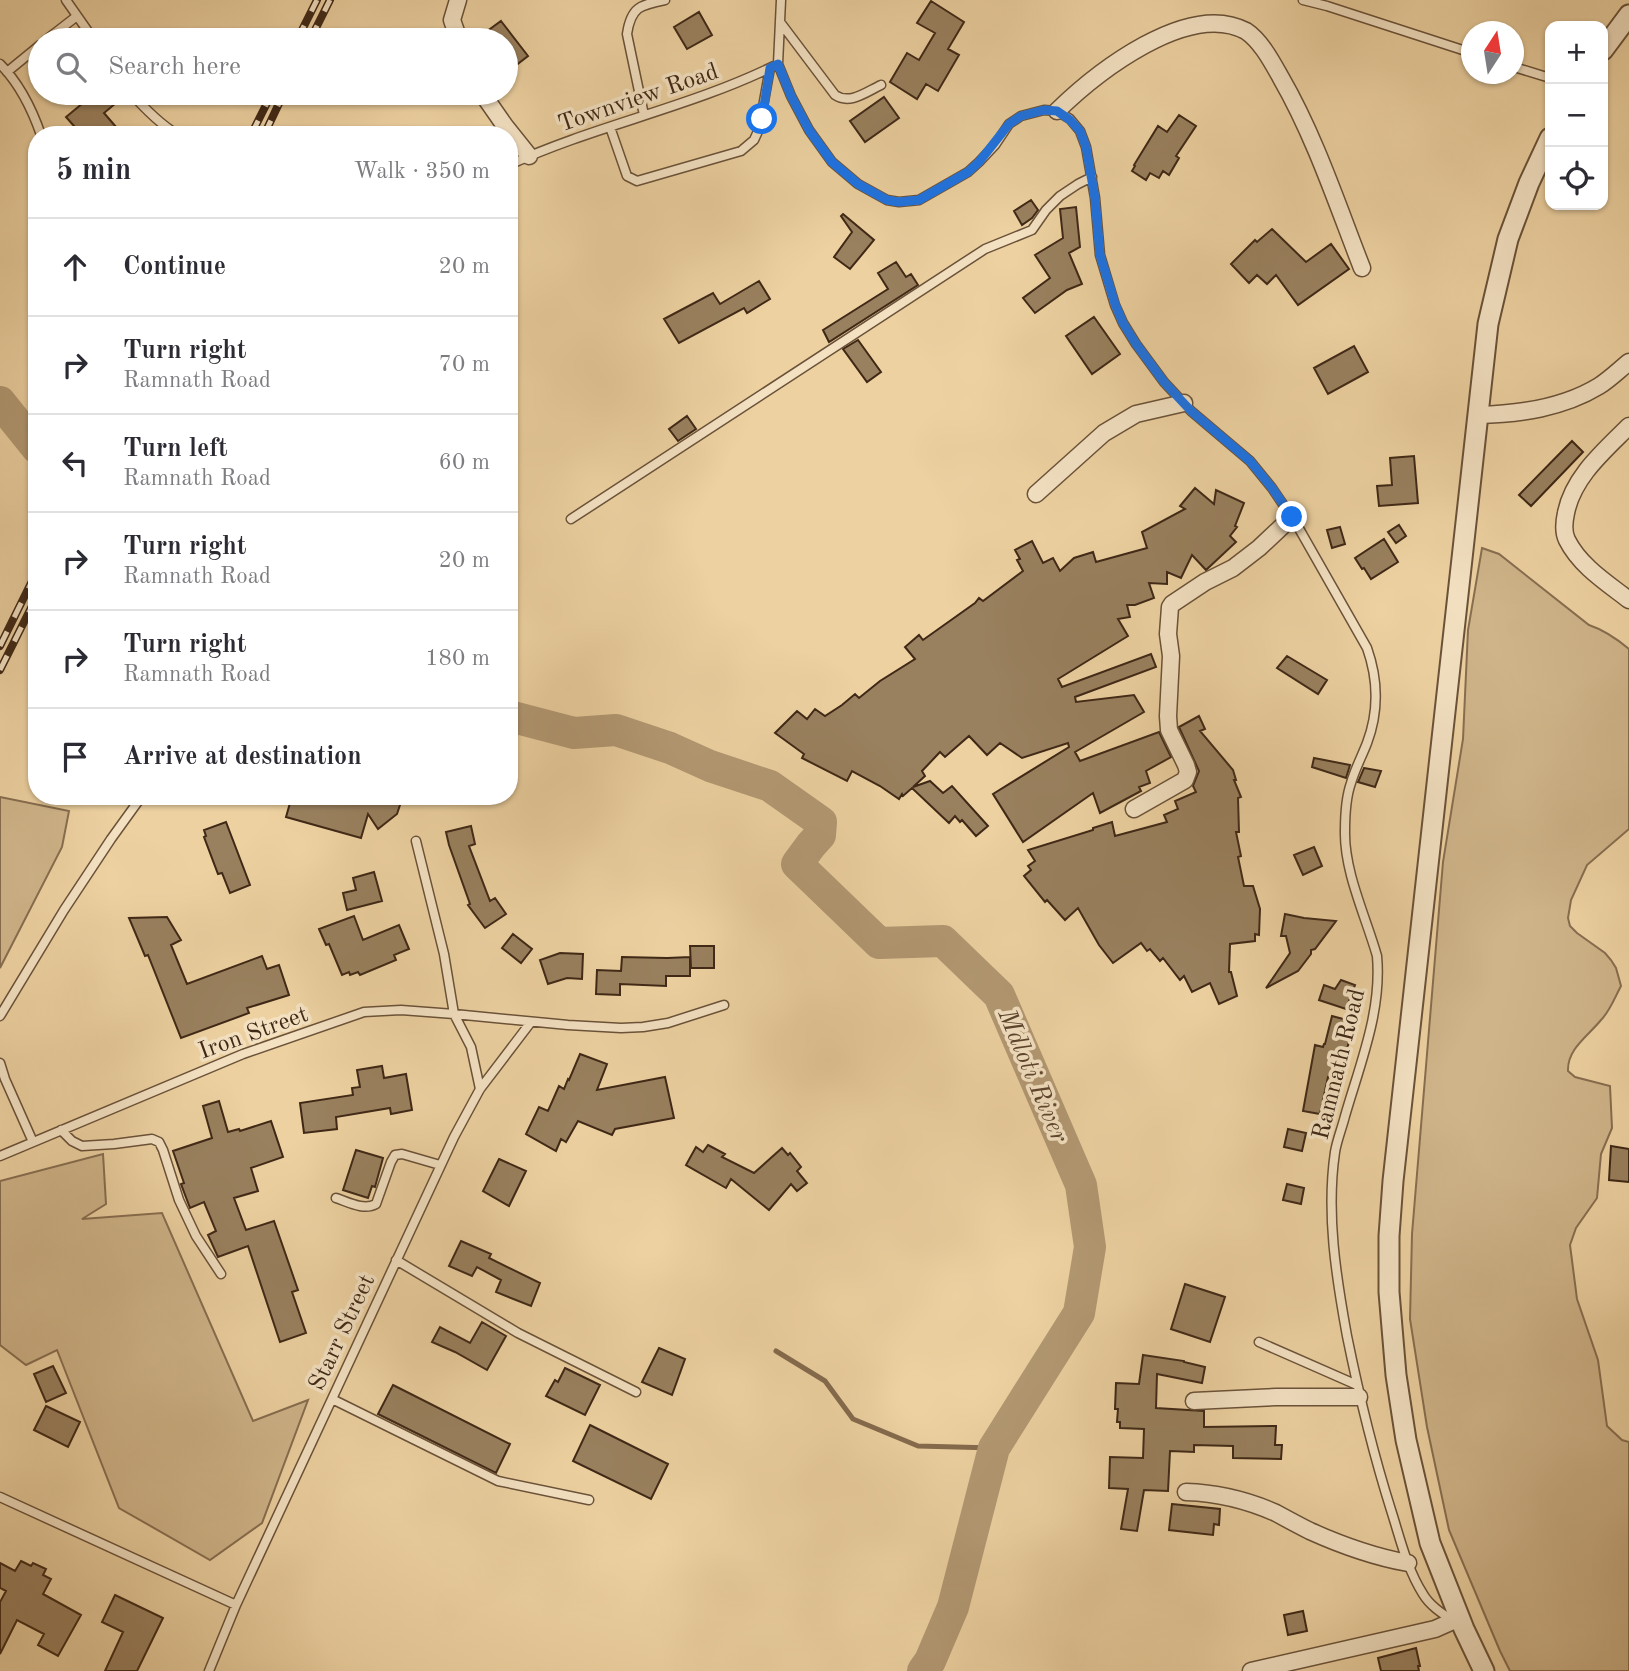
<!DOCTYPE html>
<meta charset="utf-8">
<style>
:root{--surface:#fff;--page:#f7f7f7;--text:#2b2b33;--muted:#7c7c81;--line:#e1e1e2}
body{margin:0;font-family:"Old Standard TT",serif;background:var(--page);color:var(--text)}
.controls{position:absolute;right:21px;top:21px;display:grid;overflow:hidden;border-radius:14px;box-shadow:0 2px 5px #0004}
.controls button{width:63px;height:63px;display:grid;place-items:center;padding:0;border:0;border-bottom:2px solid var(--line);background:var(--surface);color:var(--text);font:35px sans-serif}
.compass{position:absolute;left:1461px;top:21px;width:63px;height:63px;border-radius:50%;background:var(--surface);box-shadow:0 2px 5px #0004;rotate:12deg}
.stop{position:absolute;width:21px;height:21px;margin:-16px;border:5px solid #1a73e8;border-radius:50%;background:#fff}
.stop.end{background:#1a73e8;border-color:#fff;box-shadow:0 2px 7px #0008}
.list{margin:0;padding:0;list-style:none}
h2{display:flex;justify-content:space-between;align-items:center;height:91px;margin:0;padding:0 28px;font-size:30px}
h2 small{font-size:23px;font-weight:400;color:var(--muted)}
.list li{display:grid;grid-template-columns:46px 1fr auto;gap:21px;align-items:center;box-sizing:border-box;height:98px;padding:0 28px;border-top:2px solid var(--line)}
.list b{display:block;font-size:26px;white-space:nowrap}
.list p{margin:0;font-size:23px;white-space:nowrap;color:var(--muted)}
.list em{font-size:23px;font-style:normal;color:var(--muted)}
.icon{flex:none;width:38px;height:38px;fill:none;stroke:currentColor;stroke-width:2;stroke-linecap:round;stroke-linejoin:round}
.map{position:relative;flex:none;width:1629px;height:1671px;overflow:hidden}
.search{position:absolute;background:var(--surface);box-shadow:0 2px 5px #0004;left:28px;top:28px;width:490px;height:77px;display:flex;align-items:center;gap:18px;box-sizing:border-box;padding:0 24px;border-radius:38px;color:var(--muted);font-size:26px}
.panel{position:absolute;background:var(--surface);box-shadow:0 2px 5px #0004;left:28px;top:126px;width:490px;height:679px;border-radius:28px}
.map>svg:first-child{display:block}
.green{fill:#cfb489;stroke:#876e50;stroke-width:2}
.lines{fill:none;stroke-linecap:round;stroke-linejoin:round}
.stream{stroke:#846b4d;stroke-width:5}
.river{stroke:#b29872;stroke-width:32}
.building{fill:#99805e;stroke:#3f2816;stroke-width:2}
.service-casing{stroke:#6a5239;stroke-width:11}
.minor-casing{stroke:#6a5239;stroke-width:19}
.tertiary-casing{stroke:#6a5239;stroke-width:23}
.service{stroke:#f3e1c2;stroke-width:8}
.minor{stroke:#f3e1c2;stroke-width:16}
.tertiary{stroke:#f3e1c2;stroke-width:19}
.rail-casing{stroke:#3f2816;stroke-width:8}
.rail{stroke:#f3e1c2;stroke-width:5;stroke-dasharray:16;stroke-linecap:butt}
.route{stroke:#1a73e8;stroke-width:9}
.labels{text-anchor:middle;stroke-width:7;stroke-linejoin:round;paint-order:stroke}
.street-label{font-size:24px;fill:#3f2816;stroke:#f3e1c2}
.water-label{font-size:26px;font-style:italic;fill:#5c442d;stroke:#f3e1c2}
</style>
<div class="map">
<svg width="1629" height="1671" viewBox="0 0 1629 1671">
<rect width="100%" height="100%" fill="#edd1a1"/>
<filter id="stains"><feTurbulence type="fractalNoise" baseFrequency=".00286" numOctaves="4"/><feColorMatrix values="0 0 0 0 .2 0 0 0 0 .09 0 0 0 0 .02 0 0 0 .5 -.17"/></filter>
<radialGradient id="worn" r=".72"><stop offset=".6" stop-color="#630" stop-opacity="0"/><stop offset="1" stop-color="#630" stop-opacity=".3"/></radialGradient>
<path class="green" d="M 1482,548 L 1499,554 L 1589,625 C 1604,630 1617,639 1629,649 L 1629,829 L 1587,865 L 1571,900 L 1568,918 L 1570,926 L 1577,933 L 1605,953 L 1611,960 L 1616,968 L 1621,986 C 1615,997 1610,1011 1601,1020 C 1588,1036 1567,1049 1568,1071 L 1575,1077 L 1610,1086 L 1612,1128 L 1601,1154 L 1597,1198 L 1576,1228 L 1570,1245 L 1577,1299 L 1598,1360 L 1607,1426 L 1622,1440 L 1629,1442 L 1629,1671 L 1510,1671 L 1500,1651 L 1449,1530 L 1427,1427 L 1410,1319 L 1412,1234 L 1443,862 L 1463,739 L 1468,630 Z
M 0,797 L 69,811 L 62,847 L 0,968 Z
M 103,1154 L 106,1204 L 82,1219 L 162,1213 L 253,1421 L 308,1400 L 262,1523 L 210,1560 L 119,1508 L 57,1350 L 26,1365 L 0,1345 L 0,1181 Z"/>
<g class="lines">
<path class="stream" d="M 776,1351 L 825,1381 L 853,1419 L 918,1446 L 994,1448"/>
<path class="river" d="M 0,402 L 37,448
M 509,716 L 574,733 L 616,730 L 670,748 L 710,766 L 770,786 L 821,822 L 820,835 L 811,845 L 797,864 L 879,943 L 943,941 L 999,995 L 1081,1185 L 1090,1247 L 1079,1313 L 994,1448 L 953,1607 L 930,1661 L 923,1671"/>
</g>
<path class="building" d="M 931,1 L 964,22 L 948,49 L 959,55 L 938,91 L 926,84 L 917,99 L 890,82 L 907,53 L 919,60 L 935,33 L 917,23 Z
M 699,12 L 712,35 L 687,49 L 674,27 Z
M 501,21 L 528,56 L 506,73 L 506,40 L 492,40 L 486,32 Z
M 95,93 L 107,93 L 116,103 L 104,113 L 123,135 L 82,135 L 66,117 Z
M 884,97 L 899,118 L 865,142 L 850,121 Z
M 1179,115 L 1196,126 L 1176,156 L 1179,158 L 1169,175 L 1163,171 L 1159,178 L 1150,173 L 1146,180 L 1132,171 L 1135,166 L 1134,165 L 1158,126 L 1167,132 Z
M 1031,200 L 1038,210 L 1032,218 L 1022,225 L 1014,211 Z
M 1076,207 L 1080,247 L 1069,253 L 1082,284 L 1067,290 L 1035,313 L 1023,298 L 1050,278 L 1035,255 L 1063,238 L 1060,209 Z
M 843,214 L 874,240 L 850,269 L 834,257 L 852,232 L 841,216 Z
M 1272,229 L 1306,262 L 1331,244 L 1349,269 L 1298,305 L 1276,275 L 1267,284 L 1257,275 L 1249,283 L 1231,264 L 1255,240 L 1257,242 Z
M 896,262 L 906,277 L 911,274 L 918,285 L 829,342 L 823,330 L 888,289 L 878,273 Z
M 759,281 L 770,299 L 747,313 L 744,308 L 679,343 L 664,319 L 713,293 L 720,304 Z
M 1094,317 L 1120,354 L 1092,374 L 1066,336 Z
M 858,340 L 881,372 L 867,382 L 843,349 Z
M 1354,346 L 1368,372 L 1328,394 L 1314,368 Z
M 687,416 L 696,429 L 678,441 L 669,429 Z
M 1572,441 L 1583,452 L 1531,506 L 1519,495 Z
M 1414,456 L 1418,503 L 1379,506 L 1377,486 L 1392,485 L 1390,458 Z
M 1195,488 L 1214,504 L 1216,490 L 1244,503 L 1235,526 L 1237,527 L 1230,536 L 1236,542 L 1206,570 L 1192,555 L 1181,578 L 1167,572 L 1167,584 L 1149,583 L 1154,598 L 1135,605 L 1127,605 L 1130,617 L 1118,619 L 1128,636 L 1058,679 L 1062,687 L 1151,654 L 1156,667 L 1075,697 L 1076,702 L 1134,695 L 1144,712 L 1075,752 L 1080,761 L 1159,732 L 1171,757 L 1146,771 L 1150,783 L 1139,787 L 1141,791 L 1100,813 L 1093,793 L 1023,842 L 993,794 L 1069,747 L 1068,743 L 1022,758 L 1000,743 L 987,755 L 969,736 L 945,757 L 940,752 L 922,771 L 925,776 L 913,787 L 930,781 L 943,793 L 952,786 L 988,826 L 976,836 L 962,820 L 960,822 L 955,816 L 949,823 L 912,788 L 903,796 L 902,794 L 899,799 L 880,786 L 852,771 L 847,781 L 802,758 L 804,754 L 775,733 L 797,711 L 807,719 L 815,709 L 825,716 L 842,705 L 855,694 L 859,698 L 880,681 L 915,659 L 905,647 L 919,635 L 923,640 L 975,603 L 979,598 L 983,601 L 1023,571 L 1017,560 L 1020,559 L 1015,550 L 1032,541 L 1043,563 L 1053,558 L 1060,571 L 1074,558 L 1093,552 L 1096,562 L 1147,548 L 1142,532 L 1185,509 L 1180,506 Z
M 1399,525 L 1406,536 L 1396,543 L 1388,532 Z
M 1340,527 L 1345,544 L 1332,548 L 1327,530 Z
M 1384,539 L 1398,562 L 1371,579 L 1364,568 L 1362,569 L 1355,558 Z
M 1287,656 L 1327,680 L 1318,694 L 1277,668 Z
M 1199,716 L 1205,729 L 1200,731 L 1233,770 L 1236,780 L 1234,780 L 1241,797 L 1238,798 L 1239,832 L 1236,832 L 1241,856 L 1238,857 L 1244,886 L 1253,886 L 1260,909 L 1259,935 L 1255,934 L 1255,941 L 1230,944 L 1229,972 L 1231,972 L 1237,996 L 1219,1004 L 1210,983 L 1192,992 L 1184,976 L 1180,980 L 1163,958 L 1160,961 L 1150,949 L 1147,951 L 1141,943 L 1113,963 L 1099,945 L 1078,908 L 1065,920 L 1047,900 L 1045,902 L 1024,876 L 1031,870 L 1028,866 L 1035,861 L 1028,850 L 1093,830 L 1093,828 L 1112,822 L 1115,836 L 1167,822 L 1164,815 L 1178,809 L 1175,801 L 1196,792 L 1193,786 L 1199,771 L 1179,727 Z
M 1314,758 L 1350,765 L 1346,778 L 1312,767 Z
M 1364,768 L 1381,771 L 1375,787 L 1358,782 Z
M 292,796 L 373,796 L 372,798 L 387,803 L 397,796 L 403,796 L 397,814 L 378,829 L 368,814 L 361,838 L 286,817 Z
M 226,822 L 250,885 L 230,893 L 222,873 L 218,874 L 204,837 L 206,836 L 204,830 Z
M 471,826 L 475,844 L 469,846 L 490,901 L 495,898 L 506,914 L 485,928 L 468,905 L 470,904 L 449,845 L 446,832 Z
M 1314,847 L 1322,866 L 1303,875 L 1294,855 Z
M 374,872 L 382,901 L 347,910 L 343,893 L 356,890 L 353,878 Z
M 1285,914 L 1304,918 L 1336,921 L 1315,949 L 1311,950 L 1311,954 L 1298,971 L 1266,988 L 1290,953 L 1286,936 L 1281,936 Z
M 354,916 L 363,940 L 399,925 L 409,949 L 394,955 L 396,960 L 360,975 L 358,972 L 350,975 L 349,972 L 342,975 L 329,944 L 326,945 L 319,929 Z
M 167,917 L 181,940 L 171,945 L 187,984 L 262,956 L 267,969 L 279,965 L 289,995 L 247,1008 L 249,1013 L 181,1038 L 148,955 L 145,956 L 129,918 Z
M 513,934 L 532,949 L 521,963 L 502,948 Z
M 690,946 L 714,946 L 714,968 L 691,968 Z
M 560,953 L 583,954 L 582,979 L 567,978 L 548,984 L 540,960 Z
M 622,957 L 667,958 L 690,957 L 690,976 L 666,976 L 666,986 L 620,984 L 620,995 L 596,994 L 597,970 L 621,971 Z
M 1341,980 L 1355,985 L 1346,1009 L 1319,1000 L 1324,985 L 1335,989 Z
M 1332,1016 L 1347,1020 L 1344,1032 L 1351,1034 L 1339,1080 L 1328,1077 L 1320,1114 L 1303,1111 L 1315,1045 L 1323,1047 L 1324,1044 L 1325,1044 Z
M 580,1054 L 607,1064 L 597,1090 L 665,1077 L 674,1118 L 615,1129 L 612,1135 L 578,1121 L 566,1142 L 561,1139 L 556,1151 L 526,1134 L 539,1107 L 548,1111 L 559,1086 L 564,1089 L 568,1079 L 569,1080 Z
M 382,1066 L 384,1078 L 406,1074 L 412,1110 L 391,1114 L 390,1108 L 336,1117 L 337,1129 L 304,1133 L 300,1103 L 353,1095 L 352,1088 L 360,1087 L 357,1070 Z
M 219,1101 L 228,1132 L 239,1129 L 240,1131 L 271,1121 L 283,1157 L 251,1168 L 258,1191 L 234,1198 L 246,1230 L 274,1221 L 298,1290 L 292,1292 L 306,1333 L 280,1342 L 248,1246 L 218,1257 L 208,1235 L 216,1231 L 204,1202 L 190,1208 L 181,1184 L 184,1183 L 173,1151 L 212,1138 L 203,1106 Z
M 1288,1129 L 1306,1133 L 1302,1151 L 1284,1147 Z
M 708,1145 L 725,1154 L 722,1157 L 754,1173 L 782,1148 L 788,1155 L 790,1153 L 801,1167 L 797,1171 L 807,1183 L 797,1191 L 791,1184 L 769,1210 L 731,1179 L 726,1188 L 686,1165 L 696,1147 L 703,1152 Z
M 1611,1146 L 1629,1149 L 1629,1182 L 1609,1180 Z
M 356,1150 L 383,1158 L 375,1187 L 372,1186 L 368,1198 L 343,1190 Z
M 499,1159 L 526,1171 L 509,1206 L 483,1191 Z
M 1287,1184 L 1304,1188 L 1301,1204 L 1283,1200 Z
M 461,1241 L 491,1254 L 489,1258 L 540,1283 L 531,1306 L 496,1292 L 501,1280 L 477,1267 L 472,1276 L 449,1266 Z
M 1185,1284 L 1225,1297 L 1210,1342 L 1171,1329 Z
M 482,1322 L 506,1336 L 487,1370 L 455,1352 L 432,1342 L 440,1327 L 470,1343 Z
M 659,1348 L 685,1359 L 672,1395 L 642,1382 Z
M 1143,1355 L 1184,1361 L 1184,1362 L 1205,1367 L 1202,1383 L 1157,1374 L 1156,1408 L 1204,1411 L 1204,1427 L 1276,1426 L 1275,1445 L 1282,1445 L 1281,1459 L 1233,1458 L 1233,1446 L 1194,1445 L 1194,1452 L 1170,1451 L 1168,1491 L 1144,1490 L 1137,1531 L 1121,1529 L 1128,1489 L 1109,1488 L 1110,1457 L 1143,1458 L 1144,1429 L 1120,1428 L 1120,1422 L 1117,1422 L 1118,1409 L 1115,1409 L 1116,1383 L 1139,1384 Z
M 53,1366 L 66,1393 L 46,1402 L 34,1374 Z
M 565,1368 L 600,1385 L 585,1415 L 546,1396 L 555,1380 L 558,1382 Z
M 393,1385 L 510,1444 L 496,1473 L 378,1414 Z
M 46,1406 L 80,1422 L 68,1447 L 34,1430 Z
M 590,1425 L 668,1464 L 651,1499 L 573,1461 Z
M 1172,1504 L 1220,1509 L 1219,1525 L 1214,1524 L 1213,1535 L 1169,1530 Z
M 21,1561 L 31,1566 L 33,1563 L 46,1569 L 43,1575 L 51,1579 L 43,1594 L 81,1615 L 58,1656 L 38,1645 L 44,1634 L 17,1620 L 0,1654 L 0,1602 L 6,1591 L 0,1588 L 0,1563 L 15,1571 Z
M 115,1595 L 163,1618 L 137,1671 L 105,1671 L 123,1632 L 102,1622 Z
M 1303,1611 L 1307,1631 L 1288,1635 L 1284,1615 Z
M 1416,1648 L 1420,1666 L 1418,1666 L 1419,1671 L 1381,1671 L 1378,1658 Z"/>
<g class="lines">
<defs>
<path id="service" d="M 66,0 L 94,40
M 781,0 L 778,64 L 791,96 L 809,130 L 832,162 L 858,184 L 887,200 L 899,202 L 919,200 L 968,172 L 979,162 L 995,145 L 1009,124 L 1021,116 L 1044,110 L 1057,111 L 1070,119 L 1080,131 L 1086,147 L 1095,198 L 1100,255 L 1115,305 L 1123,323 L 1136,344 L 1164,382 L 1191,411 L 1250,461 L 1272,488 L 1297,525 L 1367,648 C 1378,679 1379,711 1367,743 C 1362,756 1355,769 1351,783 C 1346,797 1345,816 1345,831 C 1344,872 1366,917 1377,956 C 1382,1011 1360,1064 1345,1116 C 1342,1128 1337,1140 1335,1152 C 1326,1213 1336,1276 1347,1336 C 1359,1395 1373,1453 1391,1510 C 1400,1538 1407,1569 1423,1594 C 1430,1606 1443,1614 1455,1622
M 1303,0 L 1327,6 L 1472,53
M 780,22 L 835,95 C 850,105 866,92 881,85
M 46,40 L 77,16
M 0,64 C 19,83 32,109 41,135
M 1514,67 L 1550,78
M 7,72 L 40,45
M 131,93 C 145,109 160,124 178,135
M 644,115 L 627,34 C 631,7 640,5 665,0
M 610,127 L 627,176 L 637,181 L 741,151 L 754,140 L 759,129 L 770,68
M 509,165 C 596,125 692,107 778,64
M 571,519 L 985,249 L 1032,230 L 1046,210 L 1060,196 L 1078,184 L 1092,177
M 416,841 L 444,954 L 454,1014 L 568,1025 L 621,1028 L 643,1027 L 668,1023 L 724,1005
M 0,1016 L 64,910 L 111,839 L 142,796
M 0,1063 L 5,1079 L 33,1142
M 61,1130 L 72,1141 L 82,1146 L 114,1144 L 152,1139 L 159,1142 L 163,1150 L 179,1200 L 196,1236 L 221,1274
M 0,1156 L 243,1054 L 364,1012 L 401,1010 L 454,1014 L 471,1047 L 480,1089
M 336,1198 C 348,1202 364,1211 376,1204 L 391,1162 L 395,1155 L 402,1154 L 440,1165
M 396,1260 L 518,1333 L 636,1392
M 1259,1342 L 1357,1385
M 332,1399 L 498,1481 L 589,1500
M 0,1497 L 236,1605
M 209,1671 L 236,1605 L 454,1137 L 480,1089 L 531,1022"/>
<path id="minor" d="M 458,0 L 452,20 L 459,40
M 482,93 L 505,126 L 529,156
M 1057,111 C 1096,73 1188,0 1246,31 C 1261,41 1272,62 1281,78 C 1315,137 1337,204 1362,268
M 1478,415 C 1520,414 1563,408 1599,386 C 1610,379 1619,370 1629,362
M 1629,426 C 1604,451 1573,477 1566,513 C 1564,522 1563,532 1567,540 C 1580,566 1607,583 1629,600
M 1036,494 L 1104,433 L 1136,414 L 1184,403
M 1134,809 L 1185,780 L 1188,772 L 1186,765 L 1169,730 L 1168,716 L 1171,656 L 1168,634 L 1170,607 L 1172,604 L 1205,582 L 1233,568 L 1259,548 L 1292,517
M 1194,1401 L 1276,1397 L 1359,1397
M 1186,1492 C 1218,1493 1247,1500 1276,1513 C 1287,1519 1298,1525 1310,1531 C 1341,1545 1375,1557 1408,1563
M 1251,1671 L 1435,1629 L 1453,1621"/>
<path id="tertiary" d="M 1603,50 L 1629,15
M 1484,1671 L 1464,1629 L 1430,1543 L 1406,1440 L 1396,1375 L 1389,1292 L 1389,1236 L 1393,1181 L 1488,324 L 1508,239 L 1529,183 L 1550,138"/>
</defs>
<use href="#service" class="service-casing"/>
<use href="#minor" class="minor-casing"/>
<use href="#tertiary" class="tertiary-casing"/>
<use href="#service" class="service"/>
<use href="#minor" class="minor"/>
<use href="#tertiary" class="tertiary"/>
<defs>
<path id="rail" d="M 297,40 L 317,0
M 310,40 L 330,0
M 251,135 L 272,93
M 264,135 L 284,93
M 0,646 L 37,571
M 0,670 L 37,596"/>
</defs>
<use href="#rail" class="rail-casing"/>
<use href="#rail" class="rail"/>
</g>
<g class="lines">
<path class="route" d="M 762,119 L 770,68 L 778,64 L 791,96 L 809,130 L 832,162 L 858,184 L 887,200 L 899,202 L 919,200 L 968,172 L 979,162 L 1009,124 L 1021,116 L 1044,110 L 1057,111 L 1070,120 L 1080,131 L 1086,147 L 1095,198 L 1100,255 L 1115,304 L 1123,323 L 1136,344 L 1164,382 L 1191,411 L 1250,461 L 1272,488 L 1292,517"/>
</g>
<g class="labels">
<g class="street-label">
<text transform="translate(638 97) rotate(-19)" y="8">Townview Road</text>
<text transform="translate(253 1032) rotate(-20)" y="8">Iron Street</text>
<text transform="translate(1338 1064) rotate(-76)" y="8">Ramnath Road</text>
<text transform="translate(341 1332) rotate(-65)" y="8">Starr Street</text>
</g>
<g class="water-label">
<text transform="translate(1034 1075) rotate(67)" y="9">Mdloti River</text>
</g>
</g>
<rect width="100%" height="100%" filter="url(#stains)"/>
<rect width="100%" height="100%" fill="url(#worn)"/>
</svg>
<div class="controls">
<button>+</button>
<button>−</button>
<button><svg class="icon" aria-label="locate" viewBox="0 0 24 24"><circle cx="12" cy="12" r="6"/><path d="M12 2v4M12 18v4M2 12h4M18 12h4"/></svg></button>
</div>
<svg class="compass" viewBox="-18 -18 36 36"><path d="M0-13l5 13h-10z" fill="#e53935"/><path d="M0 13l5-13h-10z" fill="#7c7c81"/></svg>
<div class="stop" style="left:762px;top:119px"></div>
<div class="stop end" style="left:1292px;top:517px"></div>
<div class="search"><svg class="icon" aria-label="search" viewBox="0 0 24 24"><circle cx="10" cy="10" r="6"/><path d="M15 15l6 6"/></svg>Search here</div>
<section class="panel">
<h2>5 min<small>Walk · 350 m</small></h2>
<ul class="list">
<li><svg class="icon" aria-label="ahead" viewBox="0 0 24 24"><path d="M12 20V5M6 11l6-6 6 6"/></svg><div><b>Continue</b></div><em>20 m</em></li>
<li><svg class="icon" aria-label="right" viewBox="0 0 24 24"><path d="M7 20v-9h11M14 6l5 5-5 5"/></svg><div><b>Turn right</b><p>Ramnath Road</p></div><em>70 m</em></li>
<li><svg class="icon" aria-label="left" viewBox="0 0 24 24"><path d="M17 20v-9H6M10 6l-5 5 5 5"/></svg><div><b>Turn left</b><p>Ramnath Road</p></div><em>60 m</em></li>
<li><svg class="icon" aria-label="right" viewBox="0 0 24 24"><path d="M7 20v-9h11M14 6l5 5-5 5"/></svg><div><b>Turn right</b><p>Ramnath Road</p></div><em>20 m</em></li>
<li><svg class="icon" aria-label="right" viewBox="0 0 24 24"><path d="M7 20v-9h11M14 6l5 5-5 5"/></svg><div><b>Turn right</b><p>Ramnath Road</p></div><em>180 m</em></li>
<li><svg class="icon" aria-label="arrive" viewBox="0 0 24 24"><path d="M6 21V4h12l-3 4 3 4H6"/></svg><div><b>Arrive at destination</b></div></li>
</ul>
</section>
</div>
